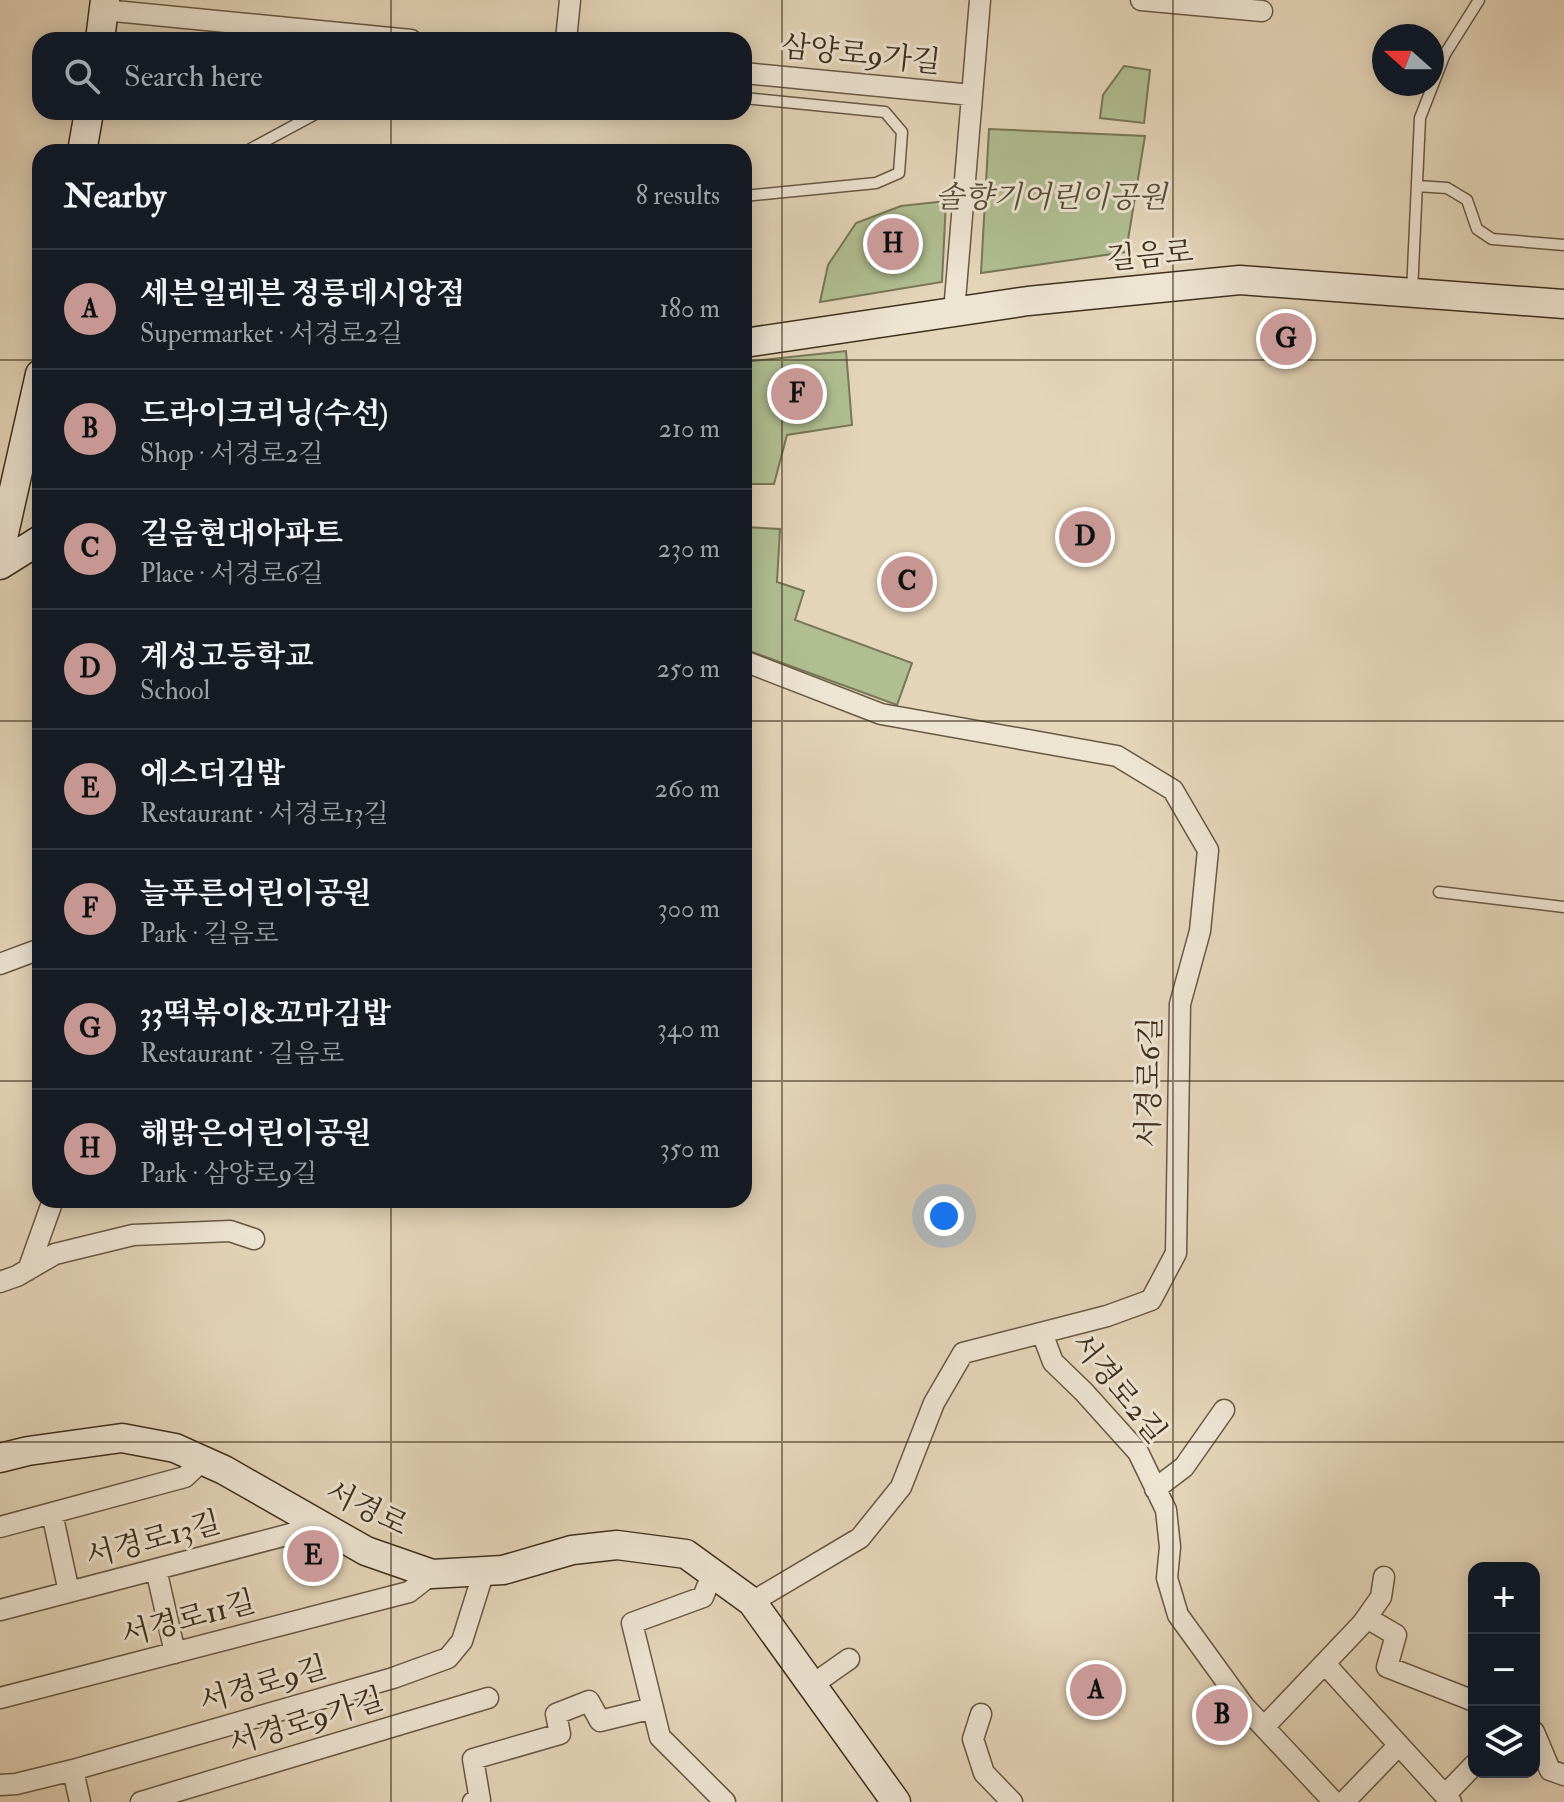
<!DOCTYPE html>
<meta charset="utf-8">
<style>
:root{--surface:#171b24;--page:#20242c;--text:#f1f3f6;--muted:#9ea1a6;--line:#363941;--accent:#c59692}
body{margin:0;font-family:"IM FELL Double Pica","Noto Serif KR",serif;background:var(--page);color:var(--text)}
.controls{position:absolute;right:24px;bottom:24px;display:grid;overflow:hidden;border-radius:16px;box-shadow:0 4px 20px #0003}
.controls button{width:72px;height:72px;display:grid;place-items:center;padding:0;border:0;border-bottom:2px solid var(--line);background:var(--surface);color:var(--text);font:40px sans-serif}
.compass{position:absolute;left:1372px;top:24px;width:72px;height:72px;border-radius:50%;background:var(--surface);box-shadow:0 4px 20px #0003;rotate:291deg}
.you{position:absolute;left:944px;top:1216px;width:28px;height:28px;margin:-20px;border:6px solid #fff;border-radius:50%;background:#1a73e8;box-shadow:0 0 0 12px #1a73e833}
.badge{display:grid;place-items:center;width:52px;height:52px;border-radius:50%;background:var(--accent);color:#111;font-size:26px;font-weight:700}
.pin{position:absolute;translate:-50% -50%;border:4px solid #fff;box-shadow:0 2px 8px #0006}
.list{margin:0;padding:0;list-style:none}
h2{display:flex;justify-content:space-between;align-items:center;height:104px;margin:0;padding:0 32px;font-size:34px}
h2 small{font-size:26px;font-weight:400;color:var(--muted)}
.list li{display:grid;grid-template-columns:52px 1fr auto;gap:24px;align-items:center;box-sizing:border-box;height:120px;padding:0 32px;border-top:2px solid var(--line)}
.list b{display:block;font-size:30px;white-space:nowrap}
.list p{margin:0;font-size:26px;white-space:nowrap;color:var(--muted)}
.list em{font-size:26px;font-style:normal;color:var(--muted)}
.icon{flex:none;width:44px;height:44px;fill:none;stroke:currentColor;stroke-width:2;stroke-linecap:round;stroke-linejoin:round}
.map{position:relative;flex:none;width:1564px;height:1802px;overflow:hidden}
.search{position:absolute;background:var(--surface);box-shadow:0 4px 20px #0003;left:32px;top:32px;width:720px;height:88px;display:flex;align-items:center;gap:20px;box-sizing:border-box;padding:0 28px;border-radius:24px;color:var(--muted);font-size:30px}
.panel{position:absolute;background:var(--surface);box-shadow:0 4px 20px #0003;left:32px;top:144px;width:720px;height:1064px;border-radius:24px}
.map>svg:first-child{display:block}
.green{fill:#b0be92;stroke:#777657;stroke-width:2}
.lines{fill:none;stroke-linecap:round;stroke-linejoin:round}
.lane-casing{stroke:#685843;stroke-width:13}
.street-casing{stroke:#685843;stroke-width:23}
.secondary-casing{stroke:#3e2f1c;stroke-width:31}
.lane{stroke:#ede4d2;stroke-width:10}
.street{stroke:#ede4d2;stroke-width:20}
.secondary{stroke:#ede4d2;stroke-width:28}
.grid{fill:none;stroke:#3e2f1c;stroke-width:2;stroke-opacity:0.55}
.labels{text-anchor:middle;stroke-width:6;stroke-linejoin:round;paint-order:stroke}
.street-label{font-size:30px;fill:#3e2f1c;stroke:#ede4d2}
.park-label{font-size:30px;font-style:italic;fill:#554c34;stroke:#ede4d2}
</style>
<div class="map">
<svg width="1564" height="1802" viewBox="0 0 1564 1802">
<rect width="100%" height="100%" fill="#e4d5b9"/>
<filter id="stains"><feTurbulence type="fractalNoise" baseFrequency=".0025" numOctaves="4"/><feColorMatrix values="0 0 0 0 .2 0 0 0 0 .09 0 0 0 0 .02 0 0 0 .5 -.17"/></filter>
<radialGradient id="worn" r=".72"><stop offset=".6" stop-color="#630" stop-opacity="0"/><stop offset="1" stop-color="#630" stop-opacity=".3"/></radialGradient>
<path class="green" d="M 1124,66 L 1150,70 L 1144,123 L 1100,118 L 1103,95 Z
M 989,129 L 1145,136 L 1126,252 L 981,273 Z
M 946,201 L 942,282 L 820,302 L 828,265 L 856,223 L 901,206 Z
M 846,351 L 852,425 L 787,435 L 774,484 L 744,484 L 744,362 Z
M 744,527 L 780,529 L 777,582 L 804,591 L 795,620 L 912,663 L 897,705 L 744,649 Z"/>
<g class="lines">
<defs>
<path id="lane" d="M 744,98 L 885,112 L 902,132 L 899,173 L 876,183 L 744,196
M 245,152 L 319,112
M 1417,186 L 1447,188 L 1467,200 L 1477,229 L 1492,239 L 1564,245
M 1412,292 L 1420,118 L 1445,54 L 1479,0
M 1439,892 L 1564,907"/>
<path id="street" d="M 1141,0 L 1262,11
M 104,10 L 411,40
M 566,40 L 570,0
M 744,73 L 972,95
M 954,312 L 980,0
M 744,661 L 881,714 L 1117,756 L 1173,790 L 1208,850 L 1200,931 L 1180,1004 L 1176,1253 L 1151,1300 L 1107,1316 L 963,1353 L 934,1403 L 901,1487 L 860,1538 L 752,1602
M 0,964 L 40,949
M 28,1270 L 53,1200
M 0,1282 L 17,1276 L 55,1254 L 133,1235 L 230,1231 L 254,1239
M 1042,1333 L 1053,1362 L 1084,1392 L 1138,1452 L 1166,1510 L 1170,1547 L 1167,1578 L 1178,1615 L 1244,1706 L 1334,1802
M 1155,1489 L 1184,1467 L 1224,1410
M 52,1513 L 69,1592
M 0,1527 L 185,1477 L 202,1461
M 156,1569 L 175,1653
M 713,1572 L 703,1597 L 632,1623 L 660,1737 L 725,1802
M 0,1610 L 321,1526
M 1367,1618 L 1396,1635 L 1387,1667 L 1474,1701
M 1325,1664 L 1451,1802
M 812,1685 L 849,1659
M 0,1698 L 409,1592 L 432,1574
M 981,1714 L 973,1739 L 984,1773 L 1012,1802
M 1264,1727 L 1362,1624 L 1381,1597 L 1384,1577
M 1534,1732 L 1550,1770 L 1564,1775
M 73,1770 L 80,1802
M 0,1785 L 16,1784 L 73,1770 L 393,1678 L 448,1658 L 462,1641 L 484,1571
M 1445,1795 L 1474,1765
M 141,1802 L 488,1698
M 473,1802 L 480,1800 L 473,1759 L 560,1734 L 556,1714 L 589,1701 L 600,1721 L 653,1708
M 1344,1802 L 1399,1745"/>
<path id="secondary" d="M 100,40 L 105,0
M 82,152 L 89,112
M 744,343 L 1028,301 L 1240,280 L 1564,304
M 0,551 L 40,374
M 0,565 L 40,540
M 0,1458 L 28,1451 L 122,1438 L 175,1448 L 224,1470 L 366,1551 L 432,1574 L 503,1570 L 572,1550 L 617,1545 L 686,1554 L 752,1602 L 896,1802"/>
</defs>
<use href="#lane" class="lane-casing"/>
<use href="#street" class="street-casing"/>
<use href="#secondary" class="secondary-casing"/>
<use href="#lane" class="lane"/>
<use href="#street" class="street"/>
<use href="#secondary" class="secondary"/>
</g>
<path class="grid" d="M 391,0 L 391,40M 782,0 L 782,1802M 1173,0 L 1173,1802M 391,112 L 391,152M 0,360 L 40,360M 744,360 L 1564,360M 0,721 L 40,721M 744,721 L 1564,721M 0,1081 L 40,1081M 744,1081 L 1564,1081M 391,1200 L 391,1802M 0,1442 L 1564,1442"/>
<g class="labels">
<g class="street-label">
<text transform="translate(861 54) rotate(6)" y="10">삼양로9가길</text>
<text transform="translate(1150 255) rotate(-5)" y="10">길음로</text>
<text transform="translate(1149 1082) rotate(-89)" y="10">서경로6길</text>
<text transform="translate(1119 1388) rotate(51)" y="10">서경로2길</text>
<text transform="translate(367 1508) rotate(26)" y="10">서경로</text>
<text transform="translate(153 1539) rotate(-15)" y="10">서경로13길</text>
<text transform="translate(188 1618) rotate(-15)" y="10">서경로11길</text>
<text transform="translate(263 1684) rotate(-16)" y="10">서경로9길</text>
<text transform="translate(306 1721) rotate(-17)" y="10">서경로9가길</text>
</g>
<g class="park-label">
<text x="1051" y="207">솔향기어린이공원</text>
</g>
</g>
<rect width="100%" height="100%" filter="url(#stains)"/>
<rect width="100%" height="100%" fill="url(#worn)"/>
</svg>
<div class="controls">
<button>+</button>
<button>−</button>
<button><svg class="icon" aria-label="layers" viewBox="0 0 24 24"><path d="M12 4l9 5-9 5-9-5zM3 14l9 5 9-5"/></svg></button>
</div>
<svg class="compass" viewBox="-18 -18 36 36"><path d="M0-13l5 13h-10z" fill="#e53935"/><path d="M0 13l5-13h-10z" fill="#9ea1a6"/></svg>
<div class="you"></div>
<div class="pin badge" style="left:1096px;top:1690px">A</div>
<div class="pin badge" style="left:1222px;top:1715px">B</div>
<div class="pin badge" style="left:907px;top:582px">C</div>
<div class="pin badge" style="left:1085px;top:537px">D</div>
<div class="pin badge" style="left:313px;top:1556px">E</div>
<div class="pin badge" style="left:797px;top:394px">F</div>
<div class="pin badge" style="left:1286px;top:339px">G</div>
<div class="pin badge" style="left:893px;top:244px">H</div>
<div class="search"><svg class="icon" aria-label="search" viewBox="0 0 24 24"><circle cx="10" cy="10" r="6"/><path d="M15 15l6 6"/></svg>Search here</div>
<section class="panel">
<h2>Nearby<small>8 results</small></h2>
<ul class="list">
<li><span class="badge">A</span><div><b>세븐일레븐 정릉데시앙점</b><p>Supermarket · 서경로2길</p></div><em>180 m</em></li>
<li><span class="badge">B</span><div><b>드라이크리닝(수선)</b><p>Shop · 서경로2길</p></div><em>210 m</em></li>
<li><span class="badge">C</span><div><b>길음현대아파트</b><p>Place · 서경로6길</p></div><em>230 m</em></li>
<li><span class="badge">D</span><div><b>계성고등학교</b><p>School</p></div><em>250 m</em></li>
<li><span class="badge">E</span><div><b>에스더김밥</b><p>Restaurant · 서경로13길</p></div><em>260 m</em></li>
<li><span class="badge">F</span><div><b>늘푸른어린이공원</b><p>Park · 길음로</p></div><em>300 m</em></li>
<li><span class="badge">G</span><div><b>33떡볶이&amp;꼬마김밥</b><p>Restaurant · 길음로</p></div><em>340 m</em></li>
<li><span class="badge">H</span><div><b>해맑은어린이공원</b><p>Park · 삼양로9길</p></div><em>350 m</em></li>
</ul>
</section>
</div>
